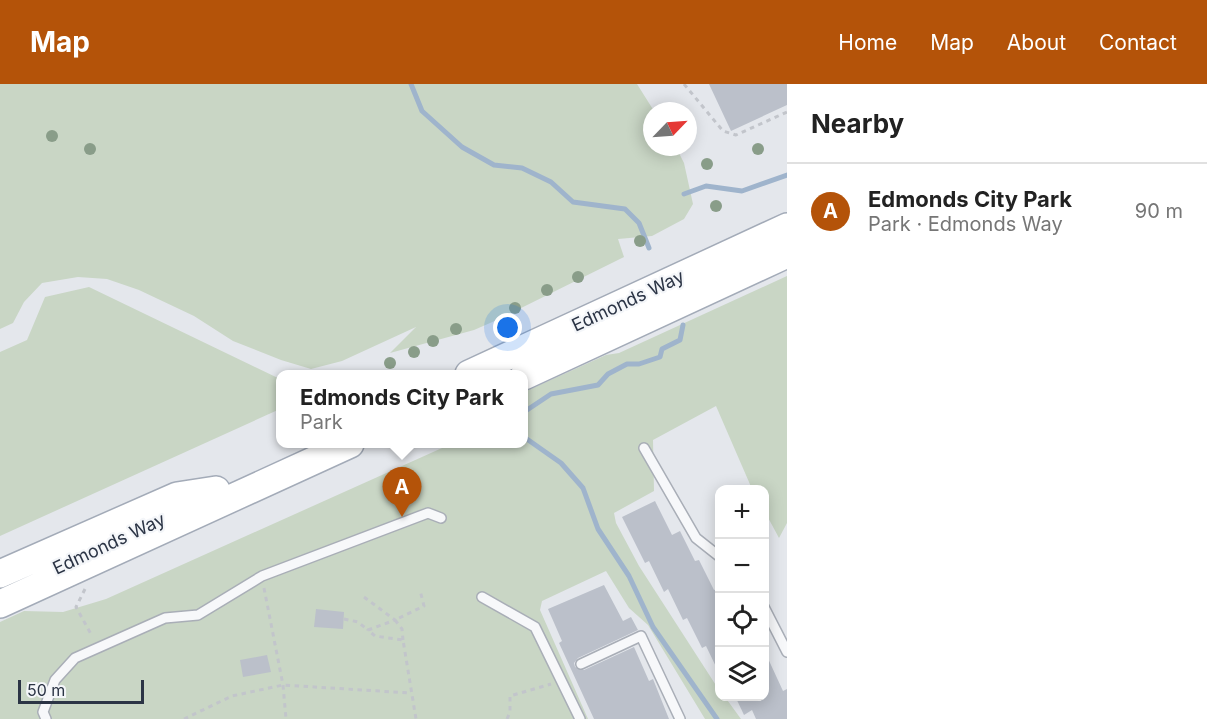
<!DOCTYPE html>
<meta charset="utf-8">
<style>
:root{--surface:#fff;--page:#f6f6f6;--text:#222;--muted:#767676;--line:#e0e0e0;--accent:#b45309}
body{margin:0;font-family:Inter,sans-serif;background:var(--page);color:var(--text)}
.controls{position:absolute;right:18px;bottom:18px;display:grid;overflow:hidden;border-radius:12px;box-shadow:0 3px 15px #0003}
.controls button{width:54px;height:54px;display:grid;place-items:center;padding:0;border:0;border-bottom:2px solid var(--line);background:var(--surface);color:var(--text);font:30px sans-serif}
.compass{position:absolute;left:643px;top:18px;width:54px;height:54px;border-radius:50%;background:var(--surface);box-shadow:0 3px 15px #0003;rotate:65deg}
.scale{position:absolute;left:18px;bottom:15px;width:126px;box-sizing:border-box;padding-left:6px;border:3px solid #2b3445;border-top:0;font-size:16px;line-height:21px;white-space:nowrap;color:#2b3445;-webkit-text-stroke:4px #f4f6f9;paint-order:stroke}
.you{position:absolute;left:508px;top:244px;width:21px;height:21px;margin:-15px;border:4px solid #fff;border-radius:50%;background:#1a73e8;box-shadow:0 0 0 9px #1a73e833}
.badge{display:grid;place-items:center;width:39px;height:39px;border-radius:50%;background:var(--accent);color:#fff;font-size:20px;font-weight:700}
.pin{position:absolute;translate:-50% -50px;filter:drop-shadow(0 2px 3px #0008)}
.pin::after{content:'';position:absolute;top:32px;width:21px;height:18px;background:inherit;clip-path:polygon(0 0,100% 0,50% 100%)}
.popup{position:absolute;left:276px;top:286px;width:252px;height:78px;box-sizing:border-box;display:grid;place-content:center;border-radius:12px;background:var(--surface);filter:drop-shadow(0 2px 4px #0005);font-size:20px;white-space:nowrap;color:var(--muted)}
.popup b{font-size:22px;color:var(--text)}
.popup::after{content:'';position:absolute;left:50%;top:100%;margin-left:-12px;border:12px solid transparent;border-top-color:var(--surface)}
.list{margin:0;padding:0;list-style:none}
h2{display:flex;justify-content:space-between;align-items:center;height:78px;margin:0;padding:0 24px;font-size:26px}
h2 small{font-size:20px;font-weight:400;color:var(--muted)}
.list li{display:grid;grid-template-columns:39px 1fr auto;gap:18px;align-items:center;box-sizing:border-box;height:96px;padding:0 24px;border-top:2px solid var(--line)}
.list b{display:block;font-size:22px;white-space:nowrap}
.list p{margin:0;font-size:20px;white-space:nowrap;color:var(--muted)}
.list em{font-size:20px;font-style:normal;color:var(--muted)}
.icon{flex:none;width:33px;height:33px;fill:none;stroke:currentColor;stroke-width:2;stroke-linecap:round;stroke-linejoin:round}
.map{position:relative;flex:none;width:787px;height:635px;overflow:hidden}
header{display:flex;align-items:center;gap:36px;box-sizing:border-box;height:84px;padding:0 30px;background:var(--accent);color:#fff}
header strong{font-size:28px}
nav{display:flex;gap:33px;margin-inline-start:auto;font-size:21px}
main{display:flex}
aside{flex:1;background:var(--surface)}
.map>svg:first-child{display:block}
.green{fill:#c9d6c5}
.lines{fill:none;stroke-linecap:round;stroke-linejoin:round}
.stream{stroke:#9fb4cc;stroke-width:5}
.building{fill:#bbc0ca}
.service-casing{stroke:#a9aeb7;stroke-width:12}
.primary-casing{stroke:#a3abb8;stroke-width:30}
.path{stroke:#c2c5cb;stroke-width:3;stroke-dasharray:4.5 4.5;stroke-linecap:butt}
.service{stroke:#f7f8fa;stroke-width:9}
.primary{stroke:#fff;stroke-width:27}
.tree{fill:#899d89}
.labels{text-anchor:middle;stroke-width:4.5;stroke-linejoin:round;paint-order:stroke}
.street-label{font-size:18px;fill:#2b3445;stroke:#f4f6f9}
</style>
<header>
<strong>Map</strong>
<nav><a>Home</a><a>Map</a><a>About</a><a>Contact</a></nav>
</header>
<main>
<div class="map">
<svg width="787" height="635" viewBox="0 0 787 635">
<rect width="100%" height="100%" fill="#e4e7ec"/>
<path class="green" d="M 0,0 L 637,0 L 654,27 L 652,27 L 652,63 L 676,63 L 684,79 L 693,120 L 684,135 L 652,152 L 618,155 L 624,173 L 497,236 L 474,246 L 390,269 L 416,243 L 342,277 L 311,285 L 281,276 L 233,257 L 194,232 L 139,206 L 107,195 L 78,193 L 42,199 L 24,218 L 13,239 L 0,245 Z
M 787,192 L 787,439 L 779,454 L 765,428 L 764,406 L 752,405 L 716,322 L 653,356 L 654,407 L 614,429 L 616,439 L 639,482 L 719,606 L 720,612 L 725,613 L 741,635 L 705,635 L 648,541 L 629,524 L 606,487 L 542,517 L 540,526 L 588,635 L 0,635 L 0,538 L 24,527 L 63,528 L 106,515 L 442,364 L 440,360 L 524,360 L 524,308 L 606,271 L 619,269 Z
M 89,203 L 280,295 L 280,325 L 0,452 L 0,268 L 27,256 L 45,213 Z"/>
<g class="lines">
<path class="stream" d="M 411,0 L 422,27 L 462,63 L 494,81 L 522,84 L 551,98 L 573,118 L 625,125 L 639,139 L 649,164
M 684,110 L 706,102 L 742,107 L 787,91
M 524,328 L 551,310 L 598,301 L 608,290 L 627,280 L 639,280 L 660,273 L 662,265 L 680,256 L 683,241
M 524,353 L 561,379 L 583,404 L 598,445 L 629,492 L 653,543 L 717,635"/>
</g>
<path class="building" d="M 709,0 L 787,0 L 787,21 L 731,47 Z
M 655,417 L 672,451 L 680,447 L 695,477 L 699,476 L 714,506 L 720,504 L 720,591 L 706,562 L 702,564 L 687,534 L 683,536 L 668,505 L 664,508 L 649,477 L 645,479 L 622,433 Z
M 604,501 L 623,537 L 631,533 L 638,546 L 578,574 L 574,579 L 575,583 L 584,586 L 634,563 L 649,597 L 653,595 L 669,635 L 594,635 L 559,559 L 562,557 L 548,525 Z
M 316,525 L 344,528 L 343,545 L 314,543 Z
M 765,568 L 783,607 L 787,605 L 787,635 L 756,635 L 752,626 L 744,631 L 735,612 L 765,612 Z
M 267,571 L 271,588 L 243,593 L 240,576 Z"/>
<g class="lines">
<defs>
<path id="service" d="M 644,364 L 696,454 L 720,473
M 482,513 L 535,543 L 580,635
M 764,523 L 787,568
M 581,580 L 641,552 L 680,635
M 46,635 L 43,628 L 55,596 L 75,574 L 165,534 L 198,531 L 262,492 L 428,429 L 441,434"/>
<path id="primary" d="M 469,290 L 787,143
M 524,292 L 787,170
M 0,490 L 177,412 L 216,406
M 0,520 L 350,360"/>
</defs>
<use href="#service" class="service-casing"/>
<use href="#primary" class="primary-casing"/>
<path class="path" d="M 684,0 L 723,47 L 736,51 L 787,28
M 264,504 L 283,601 L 286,635
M 85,505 L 76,523 L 92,552
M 364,513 L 395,536 L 368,546 L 375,552 L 403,556 L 416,635
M 344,535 L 358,538 L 368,546
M 403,556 L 402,545 L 395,536 L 424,522 L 420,506
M 184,635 L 232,612 L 283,601 L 410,609
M 507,635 L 510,628 L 510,612 L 551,600"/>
<use href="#service" class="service"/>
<use href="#primary" class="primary"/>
</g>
<g class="tree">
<circle cx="52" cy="52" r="6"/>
<circle cx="90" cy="65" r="6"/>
<circle cx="758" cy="65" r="6"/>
<circle cx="707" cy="80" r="6"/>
<circle cx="716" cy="122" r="6"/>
<circle cx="640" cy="157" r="6"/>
<circle cx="578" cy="193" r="6"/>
<circle cx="547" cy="206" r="6"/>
<circle cx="515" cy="224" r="6"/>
<circle cx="456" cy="245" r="6"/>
<circle cx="433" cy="257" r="6"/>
<circle cx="414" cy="268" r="6"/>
<circle cx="390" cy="279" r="6"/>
</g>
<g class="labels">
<g class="street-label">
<text transform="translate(628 217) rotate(-25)" y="6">Edmonds Way</text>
<text transform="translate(109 460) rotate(-25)" y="6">Edmonds Way</text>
</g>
</g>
</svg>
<div class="controls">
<button>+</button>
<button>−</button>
<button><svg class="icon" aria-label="locate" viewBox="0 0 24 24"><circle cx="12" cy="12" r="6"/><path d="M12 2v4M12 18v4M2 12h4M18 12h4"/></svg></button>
<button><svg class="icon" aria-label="layers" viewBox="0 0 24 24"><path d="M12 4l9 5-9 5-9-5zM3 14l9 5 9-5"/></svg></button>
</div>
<svg class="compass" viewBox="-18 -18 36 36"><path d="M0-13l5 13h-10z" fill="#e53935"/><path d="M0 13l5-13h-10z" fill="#767676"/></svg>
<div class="scale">50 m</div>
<div class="you"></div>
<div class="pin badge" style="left:402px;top:433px">A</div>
<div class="popup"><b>Edmonds City Park</b>Park</div>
</div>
<aside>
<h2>Nearby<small></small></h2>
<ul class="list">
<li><span class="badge">A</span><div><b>Edmonds City Park</b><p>Park · Edmonds Way</p></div><em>90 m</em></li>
</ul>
</aside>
</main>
